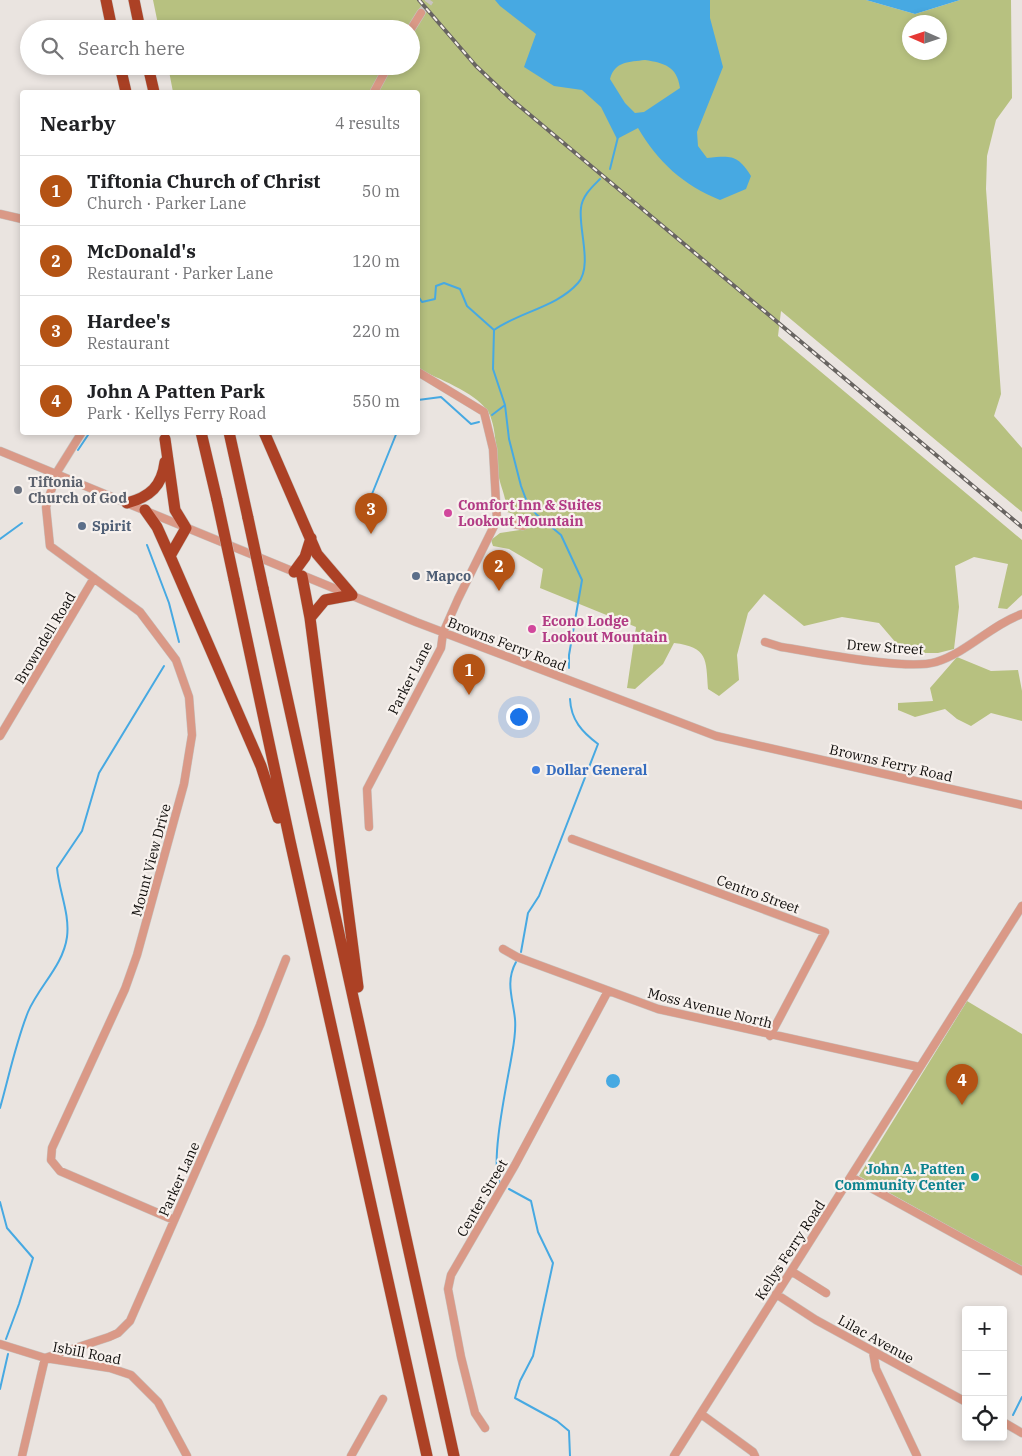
<!DOCTYPE html>
<meta charset="utf-8">
<style>
:root{--surface:#fff;--page:#f2f2f2;--text:#202124;--muted:#757577;--line:#e0e0e0;--accent:#b45314}
body{margin:0;font-family:"IBM Plex Serif",serif;background:var(--page);color:var(--text)}
.controls{position:absolute;right:15px;bottom:15px;display:grid;overflow:hidden;border-radius:5px;box-shadow:0 2px 8px #0003}
.controls button{width:45px;height:45px;display:grid;place-items:center;padding:0;border:0;border-bottom:1px solid var(--line);background:var(--surface);color:var(--text);font:25px sans-serif}
.compass{position:absolute;left:902px;top:15px;width:45px;height:45px;border-radius:50%;background:var(--surface);box-shadow:0 2px 8px #0003;rotate:273deg}
.you{position:absolute;left:518px;top:716px;width:18px;height:18px;margin:-12px;border:4px solid #fff;border-radius:50%;background:#1a73e8;box-shadow:0 0 0 8px #1a73e833}
.badge{display:grid;place-items:center;width:32px;height:32px;border-radius:50%;background:var(--accent);color:#fff;font-size:16px;font-weight:700}
.pin{position:absolute;translate:-50% -41px;filter:drop-shadow(0 1px 2px #0008)}
.pin::after{content:'';position:absolute;top:26px;width:18px;height:15px;background:inherit;clip-path:polygon(0 0,100% 0,50% 100%)}
.list{margin:0;padding:0;list-style:none}
h2{display:flex;justify-content:space-between;align-items:center;height:65px;margin:0;padding:0 20px;font-size:21px}
h2 small{font-size:16px;font-weight:400;color:var(--muted)}
.list li{display:grid;grid-template-columns:32px 1fr auto;gap:15px;align-items:center;box-sizing:border-box;height:70px;padding:0 20px;border-top:1px solid var(--line)}
.list b{display:block;font-size:19px;white-space:nowrap}
.list p{margin:0;font-size:16px;white-space:nowrap;color:var(--muted)}
.list em{font-size:16px;font-style:normal;color:var(--muted)}
.icon{flex:none;width:28px;height:28px;fill:none;stroke:currentColor;stroke-width:2;stroke-linecap:round;stroke-linejoin:round}
.map{position:relative;flex:none;width:1022px;height:1456px;overflow:hidden}
.search{position:absolute;background:var(--surface);box-shadow:0 2px 8px #0003;left:20px;top:20px;width:400px;height:55px;display:flex;align-items:center;gap:12px;box-sizing:border-box;padding:0 18px;border-radius:28px;color:var(--muted);font-size:19px}
.panel{position:absolute;background:var(--surface);box-shadow:0 2px 8px #0003;left:20px;top:90px;width:400px;height:345px;border-radius:5px}
.map>svg:first-child{display:block}
.green{fill:#b7c180;fill-rule:evenodd}
.water{fill:#47a9e2;fill-rule:evenodd}
.lines{fill:none;stroke-linecap:round;stroke-linejoin:round}
.stream{stroke:#47a9e2;stroke-width:2}
.minor-tunnel{stroke:#c9c4c0;stroke-width:8;stroke-dasharray:8 4;stroke-linecap:butt}
.minor-casing{stroke:#c7c2be;stroke-width:9}
.highway-casing{stroke:#c7c2be;stroke-width:12}
.minor{stroke:#da9987;stroke-width:8}
.highway{stroke:#ac4125;stroke-width:11}
.rail-casing{stroke:#686461;stroke-width:4}
.rail{stroke:#f7f1ed;stroke-width:2;stroke-dasharray:5.5;stroke-linecap:butt}
.highway-bridge-casing{stroke:#c7c2be;stroke-width:12;stroke-linecap:butt}
.highway-bridge{stroke:#ac4125;stroke-width:11}
.worship-dot{fill:#6b7280;stroke:#f7f1ed;stroke-width:2}
.hotel-dot{fill:#d1479c;stroke:#f7f1ed;stroke-width:2}
.service-dot{fill:#5c6f8a;stroke:#f7f1ed;stroke-width:2}
.shop-dot{fill:#3f7fe0;stroke:#f7f1ed;stroke-width:2}
.culture-dot{fill:#0f9aa8;stroke:#f7f1ed;stroke-width:2}
.labels{text-anchor:middle;stroke-width:4.5;stroke-linejoin:round;paint-order:stroke}
.worship-label{font-size:14px;font-weight:bold;fill:#5b616d;stroke:#f7f1ed;text-anchor:start}
.hotel-label{font-size:14px;font-weight:bold;fill:#b23c85;stroke:#f7f1ed;text-anchor:start}
.service-label{font-size:14px;font-weight:bold;fill:#4e5e75;stroke:#f7f1ed;text-anchor:start}
.street-label{font-size:14px;fill:#0f0d0b;stroke:#f7f1ed}
.shop-label{font-size:14px;font-weight:bold;fill:#366cbe;stroke:#f7f1ed;text-anchor:start}
.culture-label{font-size:14px;font-weight:bold;fill:#0d838f;stroke:#f7f1ed;text-anchor:end}
</style>
<div class="map">
<svg width="1022" height="1456" viewBox="0 0 1022 1456">
<rect width="100%" height="100%" fill="#eae4e0"/>
<path class="green" d="M 153,0 L 866,0 L 915,14 L 960,0 L 1011,0 L 1012,98 L 996,120 L 987,156 L 986,189 L 1001,394 L 994,416 L 1022,448 L 1022,512 L 781,311 L 778,336 L 1022,540 L 1022,595 L 1007,609 L 998,608 L 1008,564 L 974,557 L 955,566 L 959,607 L 954,649 L 938,653 L 922,653 L 897,644 L 879,623 L 842,617 L 804,626 L 764,594 L 748,613 L 737,655 L 739,680 L 719,696 L 708,689 C 706,659 708,647 674,643 L 663,664 L 635,689 L 627,688 L 636,627 L 540,588 L 543,569 L 509,549 L 493,546 L 491,540 L 500,533 L 520,530 L 514,514 L 507,512 C 506,496 501,488 498,474 C 496,457 497,424 487,410 C 474,392 437,378 418,369 L 418,92 L 173,92 L 168,66 L 411,66 L 411,29 L 159,29 ZM 910,22 L 940,22 L 940,52 L 910,52 Z
M 957,657 L 991,671 L 1018,670 L 1022,691 L 1022,721 L 991,713 L 971,726 L 957,719 L 945,709 L 915,717 L 898,710 L 898,703 L 933,701 L 930,688 Z
M 967,1001 L 1022,1034 L 1022,1267 L 859,1176 Z"/>
<path class="water" d="M 495,0 L 710,0 L 710,18 L 723,67 L 697,132 L 698,146 L 707,158 C 731,156 737,154 751,176 L 746,189 L 720,200 C 683,185 658,162 638,128 L 617,139 L 601,107 L 582,90 L 554,86 L 524,67 L 536,34 L 500,6 ZM 645,60 C 664,63 677,66 680,88 L 644,112 L 635,113 L 625,103 L 610,79 C 615,61 629,62 645,60 Z
M 866,0 L 960,0 L 915,14 Z
M606 1081a7 7 0 1 1 14 0a7 7 0 1 1-14 0Z"/>
<g class="lines">
<path class="stream" d="M 610,169 L 618,137
M 418,296 L 422,302 L 435,299 L 436,286 L 444,283 L 460,289 L 467,306 L 494,330 L 493,369 L 505,405 L 509,439 L 521,486 L 527,502 L 536,514 L 561,535 L 582,580 L 569,655 L 569,668
M 494,330 C 519,312 557,307 578,283 C 593,266 578,228 581,208 C 582,196 592,187 600,179
M 418,400 L 441,397 L 471,424 L 479,422
M 492,415 L 505,405
M 140,432 L 140,434
M 78,450 L 90,432
M 370,499 L 397,432
M 0,539 L 22,523
M 147,545 L 169,603 L 179,642
M 521,952 L 528,913 L 539,896 L 598,744 C 582,732 571,720 570,699
M 0,1108 C 9,1076 16,1042 28,1012 C 39,986 63,966 67,937 C 70,914 59,891 57,868 L 82,831 L 99,773 L 164,666
M 500,1183 C 489,1164 508,1079 512,1054 C 514,1043 516,1030 515,1019 C 513,999 505,982 516,962
M 509,1189 L 531,1201 L 538,1232 L 553,1263 L 533,1356 L 520,1381 L 515,1398 L 557,1421 L 569,1431 L 570,1456
M 0,1202 L 7,1228 L 33,1258 L 19,1304 L 6,1339
M 0,1389 L 8,1354
M 1013,1415 L 1022,1397"/>
<path class="minor-tunnel" d="M 421,13 L 430,0"/>
<defs>
<path id="minor" d="M 411,29 L 421,13
M 374,92 L 388,66
M 0,214 L 22,219
M 82,432 L 57,472 L 46,507 L 50,546 L 140,612 L 176,660 L 189,697 L 192,735 L 184,784 L 137,955 L 125,989 L 52,1148 L 51,1160 L 60,1171 L 174,1220
M 0,451 L 416,622 L 716,736 L 1022,805
M 497,520 L 523,526
M 765,642 L 781,647 C 815,652 906,671 936,662 C 968,652 991,625 1022,614
M 0,736 L 94,578
M 369,827 L 367,789 L 441,648 L 443,633 L 458,599 L 497,520 L 493,449 L 484,412 L 418,372
M 572,839 L 825,932 L 770,1036
M 503,949 L 517,957 L 658,1009 L 919,1067
M 851,1177 L 1022,1271
M 791,1271 L 826,1293
M 776,1294 L 816,1320 L 966,1402
M 0,1344 L 45,1358 L 110,1368 L 131,1375 L 158,1402 L 187,1456
M 873,1352 L 876,1369 L 917,1456
M 701,1414 L 753,1452 L 755,1456
M 1003,1422 L 1022,1433
M 485,1428 L 475,1413 L 461,1357 L 448,1289 L 451,1275 L 515,1165 L 608,991
M 22,1456 L 45,1358 L 109,1337 L 118,1333 L 130,1321 L 260,1025 L 286,959
M 351,1456 L 383,1399
M 674,1456 L 1022,906"/>
<path id="highway" d="M 106,0 L 112,29
M 134,0 L 140,29
M 120,66 L 126,92
M 148,66 L 154,92
M 201,432 L 217,500
M 229,432 L 248,518
M 264,432 L 317,554 L 352,595
M 165,439 L 175,510 L 186,528 L 170,556
M 127,503 C 150,497 162,486 165,462
M 145,510 L 157,527 L 170,556 L 261,766 L 278,818
M 294,572 L 305,557 L 311,538
M 302,576 L 310,618
M 234,579 L 290,841 L 427,1456
M 263,588 L 454,1456
M 352,595 L 325,600 L 310,618 L 358,987"/>
</defs>
<use href="#minor" class="minor-casing"/>
<use href="#highway" class="highway-casing"/>
<use href="#minor" class="minor"/>
<use href="#highway" class="highway"/>
<defs>
<path id="rail" d="M 419,0 L 476,66 L 511,99 L 1022,527"/>
</defs>
<use href="#rail" class="rail-casing"/>
<use href="#rail" class="rail"/>
<defs>
<path id="highway-bridge" d="M 217,500 L 234,579
M 248,518 L 263,588"/>
</defs>
<use href="#highway-bridge" class="highway-bridge-casing"/>
<use href="#highway-bridge" class="highway-bridge"/>
</g>
<circle class="worship-dot" cx="18" cy="490" r="5"/>
<g class="hotel-dot">
<circle cx="448" cy="513" r="5"/>
<circle cx="532" cy="629" r="5"/>
</g>
<g class="service-dot">
<circle cx="82" cy="526" r="5"/>
<circle cx="416" cy="576" r="5"/>
</g>
<circle class="shop-dot" cx="536" cy="770" r="5"/>
<circle class="culture-dot" cx="975" cy="1177" r="5"/>
<g class="labels">
<g class="worship-label">
<text x="28" y="487">Tiftonia<tspan x="28" dy="16">Church of God</tspan></text>
</g>
<g class="hotel-label">
<text x="458" y="510">Comfort Inn &amp; Suites<tspan x="458" dy="16">Lookout Mountain</tspan></text>
<text x="542" y="626">Econo Lodge<tspan x="542" dy="16">Lookout Mountain</tspan></text>
</g>
<g class="service-label">
<text x="92" y="531">Spirit</text>
<text x="426" y="581">Mapco</text>
</g>
<g class="street-label">
<text transform="translate(45 638) rotate(-59)" y="5">Browndell Road</text>
<text transform="translate(507 644) rotate(21)" y="5">Browns Ferry Road</text>
<text transform="translate(885 647) rotate(4)" y="5">Drew Street</text>
<text transform="translate(410 678) rotate(-63)" y="5">Parker Lane</text>
<text transform="translate(891 763) rotate(13)" y="5">Browns Ferry Road</text>
<text transform="translate(151 860) rotate(-75)" y="5">Mount View Drive</text>
<text transform="translate(758 894) rotate(20)" y="5">Centro Street</text>
<text transform="translate(710 1008) rotate(14)" y="5">Moss Avenue North</text>
<text transform="translate(179 1179) rotate(-66)" y="5">Parker Lane</text>
<text transform="translate(482 1198) rotate(-60)" y="5">Center Street</text>
<text transform="translate(790 1250) rotate(-57)" y="5">Kellys Ferry Road</text>
<text transform="translate(876 1339) rotate(29)" y="5">Lilac Avenue</text>
<text transform="translate(87 1353) rotate(11)" y="5">Isbill Road</text>
</g>
<g class="shop-label">
<text x="546" y="775">Dollar General</text>
</g>
<g class="culture-label">
<text x="965" y="1174">John A. Patten<tspan x="965" dy="16">Community Center</tspan></text>
</g>
</g>
</svg>
<div class="controls">
<button>+</button>
<button>−</button>
<button><svg class="icon" aria-label="locate" viewBox="0 0 24 24"><circle cx="12" cy="12" r="6"/><path d="M12 2v4M12 18v4M2 12h4M18 12h4"/></svg></button>
</div>
<svg class="compass" viewBox="-18 -18 36 36"><path d="M0-13l5 13h-10z" fill="#e53935"/><path d="M0 13l5-13h-10z" fill="#757577"/></svg>
<div class="you"></div>
<div class="pin badge" style="left:469px;top:695px">1</div>
<div class="pin badge" style="left:499px;top:591px">2</div>
<div class="pin badge" style="left:371px;top:534px">3</div>
<div class="pin badge" style="left:962px;top:1105px">4</div>
<div class="search"><svg class="icon" aria-label="search" viewBox="0 0 24 24"><circle cx="10" cy="10" r="6"/><path d="M15 15l6 6"/></svg>Search here</div>
<section class="panel">
<h2>Nearby<small>4 results</small></h2>
<ul class="list">
<li><span class="badge">1</span><div><b>Tiftonia Church of Christ</b><p>Church · Parker Lane</p></div><em>50 m</em></li>
<li><span class="badge">2</span><div><b>McDonald's</b><p>Restaurant · Parker Lane</p></div><em>120 m</em></li>
<li><span class="badge">3</span><div><b>Hardee's</b><p>Restaurant</p></div><em>220 m</em></li>
<li><span class="badge">4</span><div><b>John A Patten Park</b><p>Park · Kellys Ferry Road</p></div><em>550 m</em></li>
</ul>
</section>
</div>
